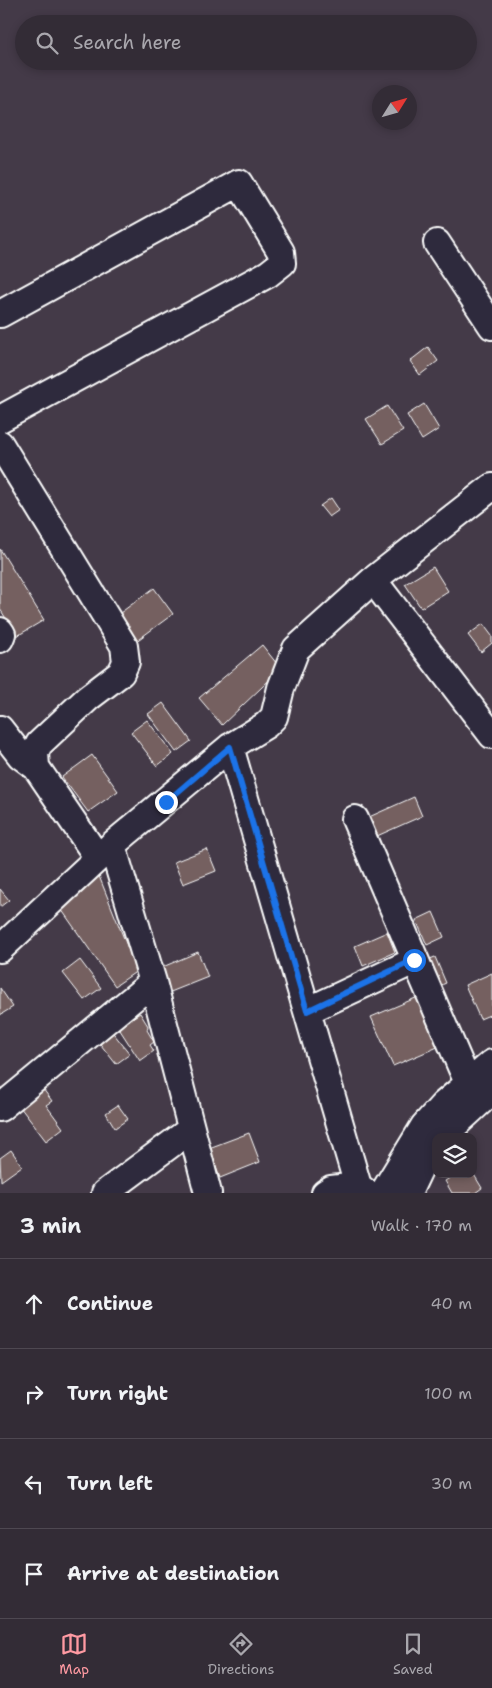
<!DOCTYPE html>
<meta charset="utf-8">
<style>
:root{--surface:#332c36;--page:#3b343e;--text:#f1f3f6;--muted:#a9a7ad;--line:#4e4851;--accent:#ff9aa2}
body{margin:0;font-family:"Shantell Sans",sans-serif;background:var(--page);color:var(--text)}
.controls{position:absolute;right:15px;bottom:15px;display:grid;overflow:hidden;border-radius:10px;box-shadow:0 2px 8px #0003}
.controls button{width:45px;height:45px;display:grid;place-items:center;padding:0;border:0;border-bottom:1px solid var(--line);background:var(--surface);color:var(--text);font:25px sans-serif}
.compass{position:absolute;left:372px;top:85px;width:45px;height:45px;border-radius:50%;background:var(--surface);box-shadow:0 2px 8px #0003;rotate:53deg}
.stop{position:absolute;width:15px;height:15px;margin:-11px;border:4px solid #1a73e8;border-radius:50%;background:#fff}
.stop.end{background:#1a73e8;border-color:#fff;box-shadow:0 1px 5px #0008}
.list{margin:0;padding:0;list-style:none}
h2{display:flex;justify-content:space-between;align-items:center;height:65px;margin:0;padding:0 20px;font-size:21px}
h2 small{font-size:16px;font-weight:400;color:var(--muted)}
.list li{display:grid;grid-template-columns:32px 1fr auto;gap:15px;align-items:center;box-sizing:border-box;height:90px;padding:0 20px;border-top:1px solid var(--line)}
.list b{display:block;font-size:19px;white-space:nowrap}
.list em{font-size:16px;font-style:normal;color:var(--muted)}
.icon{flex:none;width:28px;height:28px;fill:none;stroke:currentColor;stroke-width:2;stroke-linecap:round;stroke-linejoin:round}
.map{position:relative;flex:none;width:492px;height:1193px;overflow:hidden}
.search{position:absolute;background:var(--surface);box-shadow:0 2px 8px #0003;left:15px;right:15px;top:15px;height:55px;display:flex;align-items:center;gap:12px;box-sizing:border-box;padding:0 18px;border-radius:28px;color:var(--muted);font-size:19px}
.sheet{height:425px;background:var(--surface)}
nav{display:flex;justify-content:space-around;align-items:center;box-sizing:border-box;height:70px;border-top:1px solid var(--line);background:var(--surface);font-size:14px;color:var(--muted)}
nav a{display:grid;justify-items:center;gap:2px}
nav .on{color:var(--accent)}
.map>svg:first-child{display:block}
.building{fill:#756161;stroke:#fff}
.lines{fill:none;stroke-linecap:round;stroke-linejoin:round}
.minor-casing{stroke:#fff;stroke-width:30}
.minor{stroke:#2f2a3d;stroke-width:26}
.route{stroke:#1a73e8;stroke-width:6}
</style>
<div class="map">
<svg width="492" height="1193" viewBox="0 0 492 1193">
<rect width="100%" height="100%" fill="#443a48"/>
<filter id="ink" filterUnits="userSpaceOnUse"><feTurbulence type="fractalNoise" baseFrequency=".02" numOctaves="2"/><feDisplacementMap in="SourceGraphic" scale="10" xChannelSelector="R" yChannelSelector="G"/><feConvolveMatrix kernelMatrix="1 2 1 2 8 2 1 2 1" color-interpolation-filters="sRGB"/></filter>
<g filter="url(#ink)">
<path class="building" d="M 428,347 L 438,361 L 420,375 L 410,361 Z
M 424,404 L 439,429 L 422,440 L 407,415 Z
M 387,406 L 403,431 L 382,444 L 366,419 Z
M 331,498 L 339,510 L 329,517 L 320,506 Z
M 0,549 L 44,620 L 17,636 L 0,609 Z
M 433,567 L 448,591 L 421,608 L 405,584 Z
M 154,588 L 173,614 L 135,642 L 116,616 Z
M 483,624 L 492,636 L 492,643 L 481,652 L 468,635 Z
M 262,645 L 281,669 L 222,725 L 199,698 Z
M 163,703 L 191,741 L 176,752 L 148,714 Z
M 147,720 L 173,754 L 157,766 L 131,732 Z
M 92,755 L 118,791 L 88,812 L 62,777 Z
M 414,797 L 422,816 L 377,836 L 369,817 Z
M 207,849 L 216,871 L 183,884 L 174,862 Z
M 99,876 L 137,971 L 115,986 L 59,906 Z
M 0,889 L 9,900 L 0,907 Z
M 433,912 L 444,937 L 427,945 L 416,920 Z
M 387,932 L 395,952 L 363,966 L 355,946 Z
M 198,952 L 208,977 L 168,993 L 158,969 Z
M 435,957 L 446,983 L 437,987 L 425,961 Z
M 80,960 L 101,988 L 84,1000 L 63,973 Z
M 492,973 L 492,1014 L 480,1019 L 465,985 Z
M 0,988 L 13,1007 L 0,1015 Z
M 418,997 L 440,1046 L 393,1066 L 371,1017 Z
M 140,1013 L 148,1026 L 147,1030 L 154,1042 L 150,1045 L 154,1051 L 140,1061 L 118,1027 Z
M 110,1029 L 130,1054 L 116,1064 L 97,1040 Z
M 43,1089 L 52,1101 L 46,1105 L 63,1128 L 46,1141 L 20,1107 Z
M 118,1105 L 128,1119 L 115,1128 L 106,1113 Z
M 249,1133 L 260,1162 L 220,1178 L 209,1148 Z
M 11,1150 L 22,1166 L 1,1181 L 0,1158 Z
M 473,1173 L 482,1188 L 475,1193 L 452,1193 L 445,1181 L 456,1174 Z"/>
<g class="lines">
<defs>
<path id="minor" d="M 437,243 L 492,326
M 0,314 L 239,183 L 281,252 L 282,263 L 268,274 L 0,419
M 0,444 L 124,646 L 126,662 L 121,673 L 88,698 L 39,744 L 35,753 L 36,767 L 98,858
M 492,487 L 373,580 L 492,735
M 0,631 L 2,634 L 0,639
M 0,729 L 21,756 L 36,767
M 230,747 L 358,1186
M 355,819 L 468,1083
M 112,845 L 153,982 L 208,1193
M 0,949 L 112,845 L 230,747 L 266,725 L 274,717 L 281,688 L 296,649 L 373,580
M 307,1011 L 414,961
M 0,1108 L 153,982
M 442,1137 L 492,1091
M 105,1193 L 190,1130
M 325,1193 L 331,1189 L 358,1186 L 367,1193
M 383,1193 L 424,1126 L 443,1105 L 492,1063
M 408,1193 L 425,1157 L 436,1144"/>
</defs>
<use href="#minor" class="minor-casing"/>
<use href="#minor" class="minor"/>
</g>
</g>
<g class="lines" filter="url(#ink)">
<path class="route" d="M 166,802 L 230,747 L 307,1011 L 414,960"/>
</g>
</svg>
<div class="controls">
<button><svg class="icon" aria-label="layers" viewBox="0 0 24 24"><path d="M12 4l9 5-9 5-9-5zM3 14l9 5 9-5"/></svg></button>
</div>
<svg class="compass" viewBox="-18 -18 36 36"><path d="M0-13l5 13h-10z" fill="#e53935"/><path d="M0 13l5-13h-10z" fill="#a9a7ad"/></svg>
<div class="stop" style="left:414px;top:960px"></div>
<div class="stop end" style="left:166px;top:802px"></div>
<div class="search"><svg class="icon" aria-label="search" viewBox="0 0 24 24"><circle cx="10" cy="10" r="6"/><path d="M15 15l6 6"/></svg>Search here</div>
</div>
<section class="sheet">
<h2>3 min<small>Walk · 170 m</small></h2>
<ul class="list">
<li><svg class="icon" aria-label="ahead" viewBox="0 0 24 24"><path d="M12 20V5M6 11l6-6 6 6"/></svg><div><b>Continue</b></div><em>40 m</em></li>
<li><svg class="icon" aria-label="right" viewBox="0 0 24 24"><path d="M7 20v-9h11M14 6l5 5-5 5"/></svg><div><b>Turn right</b></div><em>100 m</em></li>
<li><svg class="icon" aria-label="left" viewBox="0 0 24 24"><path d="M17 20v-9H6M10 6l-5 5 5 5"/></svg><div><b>Turn left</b></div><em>30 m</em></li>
<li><svg class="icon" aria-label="arrive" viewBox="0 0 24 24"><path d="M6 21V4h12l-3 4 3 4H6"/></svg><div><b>Arrive at destination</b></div></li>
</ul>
</section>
<nav>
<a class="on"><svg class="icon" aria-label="map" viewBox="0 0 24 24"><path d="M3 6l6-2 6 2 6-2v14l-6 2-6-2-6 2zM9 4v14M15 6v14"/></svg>Map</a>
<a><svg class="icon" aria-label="directions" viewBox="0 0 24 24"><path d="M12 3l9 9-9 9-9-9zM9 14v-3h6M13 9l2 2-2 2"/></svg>Directions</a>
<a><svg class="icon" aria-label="saved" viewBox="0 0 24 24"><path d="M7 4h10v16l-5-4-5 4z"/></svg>Saved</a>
</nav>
